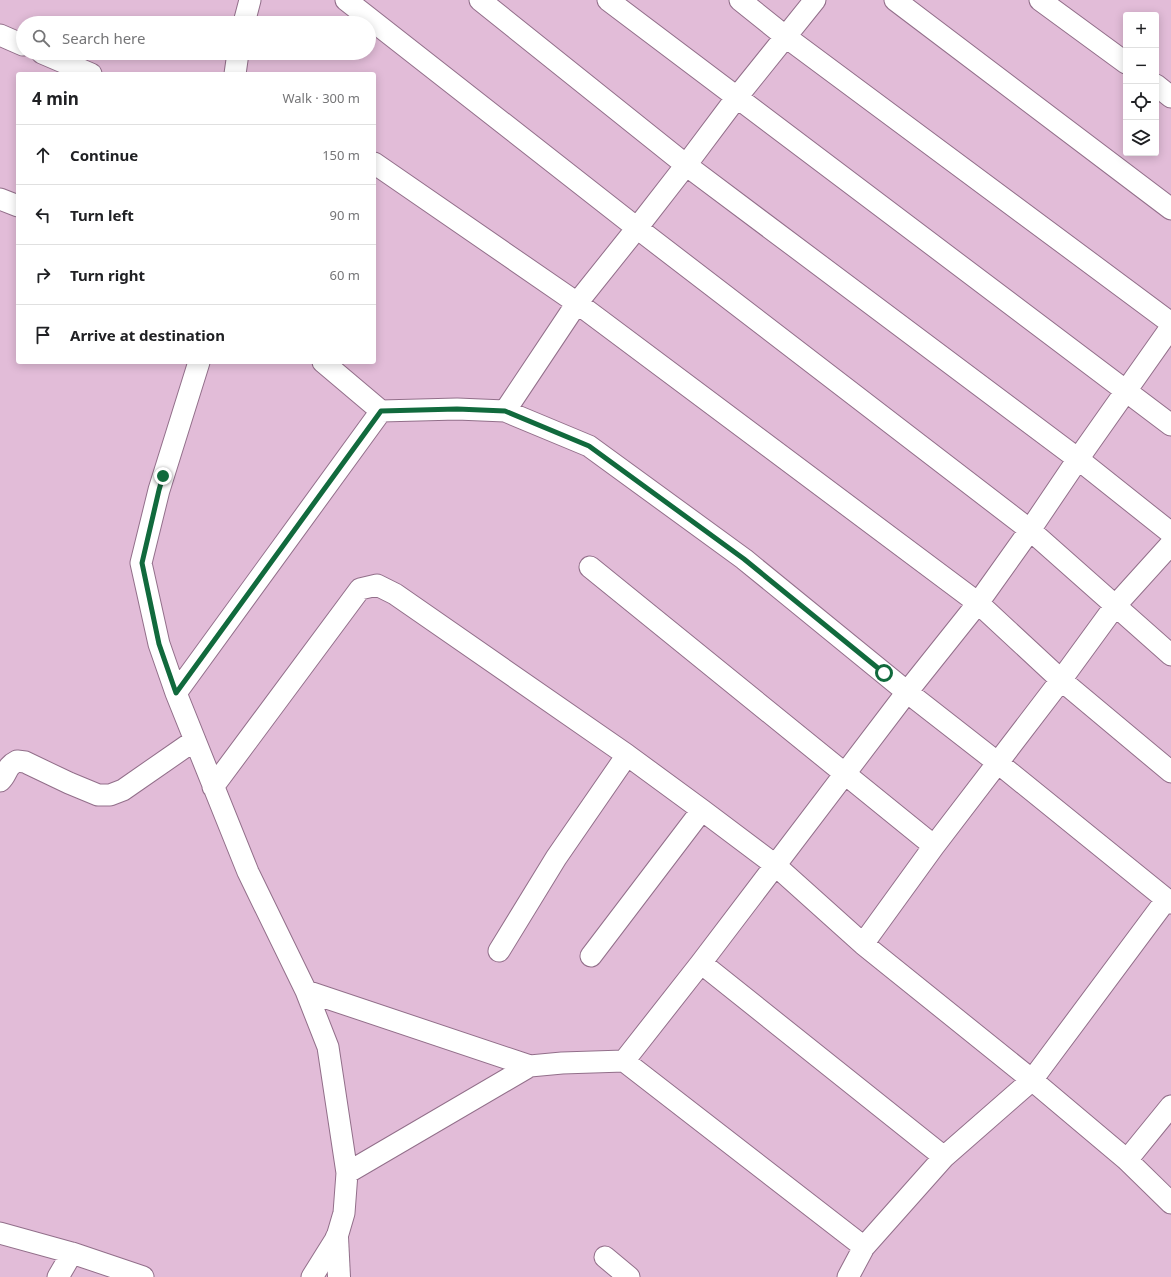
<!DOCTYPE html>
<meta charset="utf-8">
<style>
:root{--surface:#fff;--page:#f6f6f6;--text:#202124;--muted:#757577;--line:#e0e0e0}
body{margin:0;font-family:"Noto Sans",sans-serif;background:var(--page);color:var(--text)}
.controls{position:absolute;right:12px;top:12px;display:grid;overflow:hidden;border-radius:4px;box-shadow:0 2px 10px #0003}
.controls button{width:36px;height:36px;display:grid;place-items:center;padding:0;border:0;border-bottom:1px solid var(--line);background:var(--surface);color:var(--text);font:20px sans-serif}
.stop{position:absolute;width:12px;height:12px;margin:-9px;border:3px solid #116a3d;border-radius:50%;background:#fff}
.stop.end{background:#116a3d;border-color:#fff;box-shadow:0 1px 4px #0008}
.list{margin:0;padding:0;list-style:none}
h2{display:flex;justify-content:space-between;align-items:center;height:52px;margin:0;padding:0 16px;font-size:17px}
h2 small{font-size:13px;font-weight:400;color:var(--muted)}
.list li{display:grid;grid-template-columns:26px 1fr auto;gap:12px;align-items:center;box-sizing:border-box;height:60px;padding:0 16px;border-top:1px solid var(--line)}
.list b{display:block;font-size:15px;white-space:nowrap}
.list em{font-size:13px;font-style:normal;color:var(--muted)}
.icon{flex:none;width:22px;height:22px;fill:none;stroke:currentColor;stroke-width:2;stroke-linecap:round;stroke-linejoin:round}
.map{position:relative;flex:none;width:1171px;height:1277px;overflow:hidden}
.search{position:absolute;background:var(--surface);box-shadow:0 2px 10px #0003;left:16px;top:16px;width:360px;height:44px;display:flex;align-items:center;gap:10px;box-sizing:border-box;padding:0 14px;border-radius:22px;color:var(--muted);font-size:15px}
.panel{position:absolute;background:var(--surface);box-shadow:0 2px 10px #0003;left:16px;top:72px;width:360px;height:292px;border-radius:4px}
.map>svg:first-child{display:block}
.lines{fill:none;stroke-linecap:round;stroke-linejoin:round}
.minor-casing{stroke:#926f8a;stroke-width:23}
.tertiary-casing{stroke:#926f8a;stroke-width:24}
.minor{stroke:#fff;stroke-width:21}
.tertiary{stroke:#fff;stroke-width:22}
.route{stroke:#116a3d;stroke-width:5}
</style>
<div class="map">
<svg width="1171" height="1277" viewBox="0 0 1171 1277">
<rect width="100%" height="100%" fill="#e2bcd8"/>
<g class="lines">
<defs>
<path id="minor" d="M 346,0 L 637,228 L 1030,530 L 1171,655
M 480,0 L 686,165 L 1078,459 L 1171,533
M 608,0 L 1171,425
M 740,0 L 786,37 L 1171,323
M 895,0 L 1171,209
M 1040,0 L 1126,63
M 244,23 L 250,0
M 0,35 L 23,45
M 42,53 L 91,74
M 235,74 L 238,53
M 1156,85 L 1171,97
M 374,163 L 577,303 L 978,603 L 1061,680 L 1171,772
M 0,199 L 18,206
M 199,362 L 159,490 L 141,563 L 159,644 L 176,693 L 248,872 L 306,991 L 328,1047 L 347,1173 L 344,1213 L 337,1237 L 312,1277
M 323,362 L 381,411
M 505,411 L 577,303 L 637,228 L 686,165 L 737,97 L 815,0
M 590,567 L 934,846
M 176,693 L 381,411 L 457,409 L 505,411 L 589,446 L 744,559 L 907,692 L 998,763 L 1171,903
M 0,781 C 8,774 5,767 17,761 L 25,762 L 69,783 L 98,795 L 110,795 L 123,790 L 195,740
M 213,787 L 360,589 L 377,585 L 395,594 L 627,755 L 702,810 L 775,865 L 863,944 L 934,846 L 1061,680 L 1115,606 L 1171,544
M 1166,900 L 1032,1080 L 1127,1160 L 1171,1203
M 499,951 L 556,858 L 627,755
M 591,956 L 702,810
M 701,963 L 944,1157
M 306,991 L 530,1066 L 562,1063 L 624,1061 L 701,963 L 907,692 L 978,603 L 1030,530 L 1078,459 L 1171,327
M 624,1061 L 864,1247 L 944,1157 L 1032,1080 L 863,944
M 1127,1160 L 1171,1106
M 347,1173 L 530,1066
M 0,1233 L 72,1253 L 143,1277
M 605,1257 L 629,1277
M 58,1277 L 72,1253
M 848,1277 L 864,1247"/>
<path id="tertiary" d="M 337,1237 L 339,1277"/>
</defs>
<use href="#minor" class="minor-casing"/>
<use href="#tertiary" class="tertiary-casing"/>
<use href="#minor" class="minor"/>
<use href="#tertiary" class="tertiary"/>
</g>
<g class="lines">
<path class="route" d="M 163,476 L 159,490 L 142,563 L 159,644 L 176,693 L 381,411 L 457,409 L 505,411 L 589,446 L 744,559 L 884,673"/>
</g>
</svg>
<div class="controls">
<button>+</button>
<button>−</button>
<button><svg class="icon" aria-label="locate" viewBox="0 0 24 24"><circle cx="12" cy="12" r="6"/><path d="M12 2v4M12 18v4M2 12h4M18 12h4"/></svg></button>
<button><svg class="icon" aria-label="layers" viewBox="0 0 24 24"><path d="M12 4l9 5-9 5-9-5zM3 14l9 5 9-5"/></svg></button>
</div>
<div class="stop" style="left:884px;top:673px"></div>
<div class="stop end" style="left:163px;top:476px"></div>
<div class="search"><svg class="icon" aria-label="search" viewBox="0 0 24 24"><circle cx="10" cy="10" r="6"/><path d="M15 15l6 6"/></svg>Search here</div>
<section class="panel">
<h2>4 min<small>Walk · 300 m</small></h2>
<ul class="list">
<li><svg class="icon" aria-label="ahead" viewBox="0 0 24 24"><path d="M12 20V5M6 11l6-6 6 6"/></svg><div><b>Continue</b></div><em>150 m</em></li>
<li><svg class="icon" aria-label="left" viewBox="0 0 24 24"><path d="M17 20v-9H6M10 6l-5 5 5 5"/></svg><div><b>Turn left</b></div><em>90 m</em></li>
<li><svg class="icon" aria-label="right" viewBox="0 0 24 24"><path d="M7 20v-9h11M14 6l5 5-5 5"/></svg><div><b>Turn right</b></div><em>60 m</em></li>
<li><svg class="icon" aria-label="arrive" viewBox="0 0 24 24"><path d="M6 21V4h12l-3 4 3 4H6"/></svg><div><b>Arrive at destination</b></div></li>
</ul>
</section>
</div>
